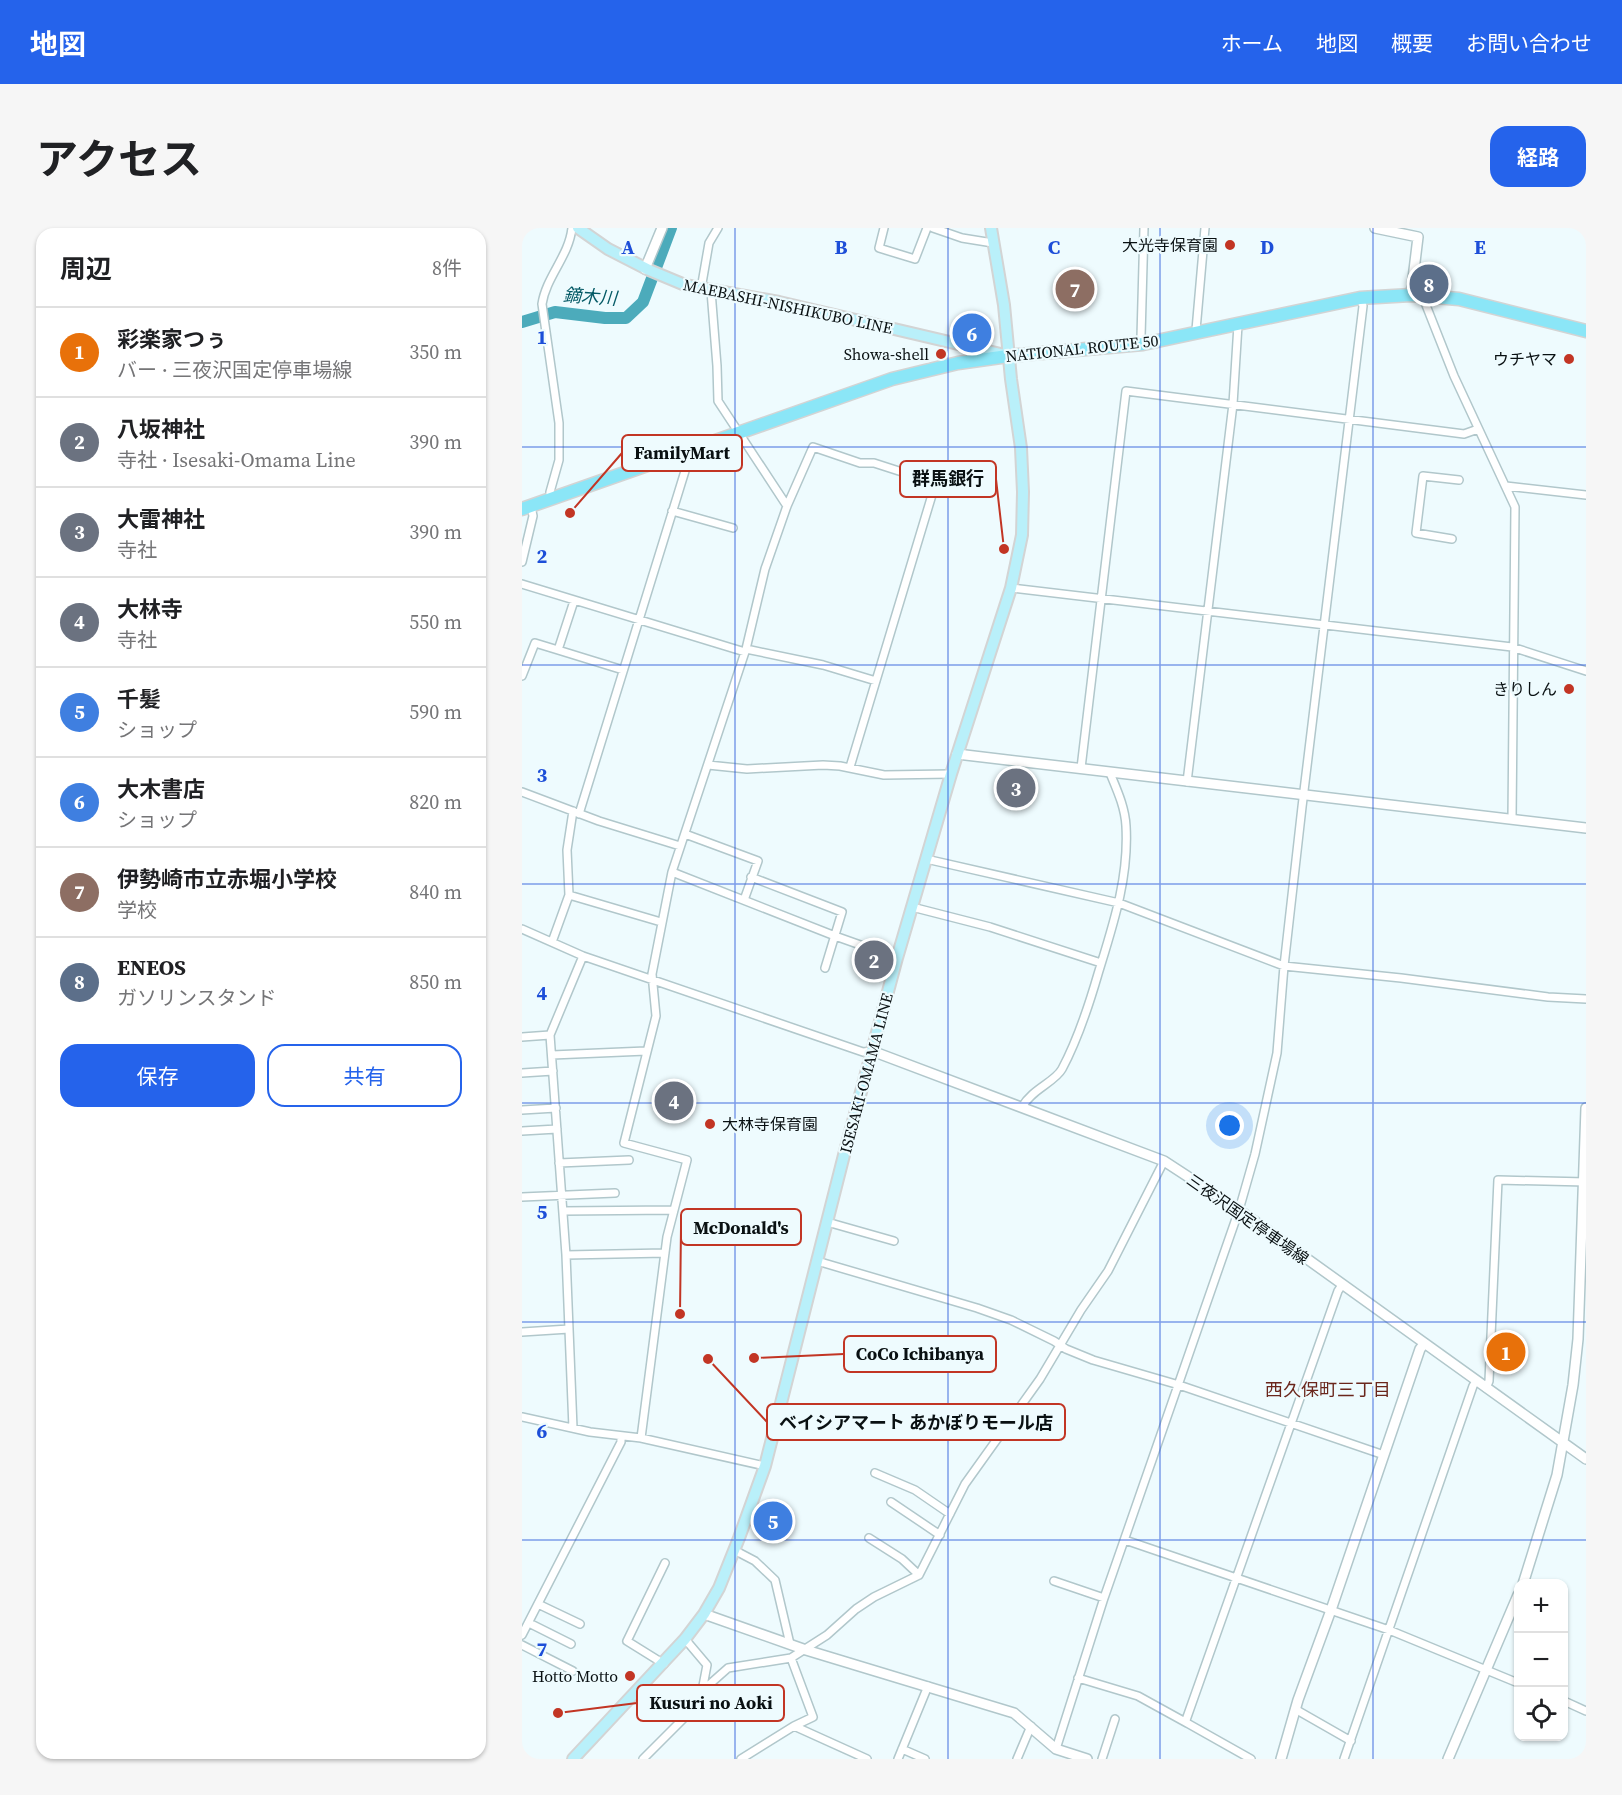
<!DOCTYPE html>
<html lang="ja">
<meta charset="utf-8">
<style>
:root{--surface:#fff;--page:#f6f6f6;--text:#202124;--muted:#757577;--line:#e0e0e0;--accent:#2563eb}
body{margin:0;font-family:"Source Serif 4","Noto Sans JP",serif;background:var(--page);color:var(--text)}
.controls{position:absolute;right:18px;bottom:18px;display:grid;overflow:hidden;border-radius:12px;box-shadow:0 2px 4px #0004}
.controls button{width:54px;height:54px;display:grid;place-items:center;padding:0;border:0;border-bottom:2px solid var(--line);background:var(--surface);color:var(--text);font:30px sans-serif}
.you{position:absolute;left:708px;top:898px;width:21px;height:21px;margin:-15px;border:4px solid #fff;border-radius:50%;background:#1a73e8;box-shadow:0 0 0 9px #1a73e833}
.badge{display:grid;place-items:center;width:39px;height:39px;border-radius:50%;background:var(--accent);color:#fff;font-size:20px;font-weight:700}
.pin{position:absolute;translate:-50% -50%;border:3px solid #fff;box-shadow:0 2px 6px #0006}
.list{margin:0;padding:0;list-style:none}
h2{display:flex;justify-content:space-between;align-items:center;height:78px;margin:0;padding:0 24px;font-size:26px}
h2 small{font-size:20px;font-weight:400;color:var(--muted)}
.list li{display:grid;grid-template-columns:39px 1fr auto;gap:18px;align-items:center;box-sizing:border-box;height:90px;padding:0 24px;border-top:2px solid var(--line)}
.list b{display:block;font-size:22px;white-space:nowrap}
.list p{margin:0;font-size:20px;white-space:nowrap;color:var(--muted)}
.list em{font-size:20px;font-style:normal;color:var(--muted)}
.actions{display:flex;gap:12px;padding:18px 24px}
.actions a{flex:1;padding:14px 0;border:2px solid var(--accent);border-radius:18px;text-align:center;font-size:21px;color:var(--accent)}
.actions .main{background:var(--accent);color:#fff}
.icon{flex:none;width:33px;height:33px;fill:none;stroke:currentColor;stroke-width:2;stroke-linecap:round;stroke-linejoin:round}
.map{position:relative;flex:none;width:1064px;height:1531px;overflow:hidden;border-radius:18px}
header{display:flex;align-items:center;gap:36px;box-sizing:border-box;height:84px;padding:0 30px;background:var(--accent);color:#fff}
header strong{font-size:28px}
nav{display:flex;gap:33px;margin-inline-start:auto;font-size:21px}
.intro{display:flex;align-items:center;justify-content:space-between;box-sizing:border-box;height:144px;padding:0 36px}
h1{margin:0;font-size:42px}
.button{padding:15px 27px;border-radius:18px;background:var(--accent);color:#fff;font-size:21px;font-weight:700}
main{display:flex;gap:36px;padding:0 36px}
aside{flex:1;background:var(--surface);border-radius:18px;box-shadow:0 2px 4px #0004}
.map>svg:first-child{display:block}
.lines{fill:none;stroke-linecap:round;stroke-linejoin:round}
.river{stroke:#4cabbb;stroke-width:12}
.street-casing{stroke:#b1c7cb;stroke-width:10}
.secondary-casing{stroke:#b1c7cb;stroke-width:12}
.primary-casing{stroke:#d3d4d4;stroke-width:14}
.highway-casing{stroke:#d3d4d4;stroke-width:15}
.street{stroke:#fff;stroke-width:7}
.secondary{stroke:#fff;stroke-width:9}
.primary{stroke:#b9f0fa;stroke-width:10}
.highway{stroke:#8be6f7;stroke-width:12}
.grid{fill:none;stroke:#1d4ed8;stroke-width:1.5;stroke-opacity:0.55}
.poi-dot{fill:#c23524;stroke:#eefbfe;stroke-width:2}
.labels{text-anchor:middle;stroke-width:4.5;stroke-linejoin:round;paint-order:stroke}
.poi-label{font-size:16px;fill:#091012;stroke:#eefbfe;text-anchor:end}
.street-label{font-size:16px;fill:#091012;stroke:#eefbfe}
.water-label{font-size:18px;font-style:italic;fill:#055a66;stroke:#eefbfe}
.neighbourhood-label{font-size:18px;fill:#6a261c;stroke:#eefbfe}
.grid-label{font-size:20px;text-anchor:middle;font-weight:bold;fill:#1d4ed8;stroke:#eefbfe;stroke-width:4.5;stroke-linejoin:round;paint-order:stroke}
.leader{fill:none;stroke:#c23524;stroke-width:2}
.callout-dot{fill:#c23524;stroke:#eefbfe;stroke-width:2}
.callout{fill:#eefbfe;stroke:#c23524;stroke-width:2}
.callout-label{font-size:18px;text-anchor:middle;font-weight:bold;fill:#091012}
</style>
<header>
<strong>地図</strong>
<nav><a>ホーム</a><a>地図</a><a>概要</a><a>お問い合わせ</a></nav>
</header>
<div class="intro"><h1>アクセス</h1><a class="button">経路</a></div>
<main>
<aside>
<h2>周辺<small>8件</small></h2>
<ul class="list">
<li><span class="badge" style="background:#e8710a">1</span><div><b>彩楽家つぅ</b><p>バー · 三夜沢国定停車場線</p></div><em>350 m</em></li>
<li><span class="badge" style="background:#6b7280">2</span><div><b>八坂神社</b><p>寺社 · Isesaki-Omama Line</p></div><em>390 m</em></li>
<li><span class="badge" style="background:#6b7280">3</span><div><b>大雷神社</b><p>寺社</p></div><em>390 m</em></li>
<li><span class="badge" style="background:#6b7280">4</span><div><b>大林寺</b><p>寺社</p></div><em>550 m</em></li>
<li><span class="badge" style="background:#3f7fe0">5</span><div><b>千髪</b><p>ショップ</p></div><em>590 m</em></li>
<li><span class="badge" style="background:#3f7fe0">6</span><div><b>大木書店</b><p>ショップ</p></div><em>820 m</em></li>
<li><span class="badge" style="background:#8d6e63">7</span><div><b>伊勢崎市立赤堀小学校</b><p>学校</p></div><em>840 m</em></li>
<li><span class="badge" style="background:#5c6f8a">8</span><div><b>ENEOS</b><p>ガソリンスタンド</p></div><em>850 m</em></li>
</ul>
<div class="actions"><a class="main">保存</a><a>共有</a></div>
</aside>
<div class="map">
<svg width="1064" height="1531" viewBox="0 0 1064 1531">
<rect width="100%" height="100%" fill="#eefbfe"/>
<g class="lines">
<path class="river" d="M 0,94 L 33,84 L 83,90 L 104,90 L 121,74 L 149,0"/>
<defs>
<path id="street" d="M 362,0 L 357,20 L 393,31 L 405,0
M 411,0 L 440,10 L 471,15
M 179,61 L 187,15 L 196,0
M 189,63 L 195,138 L 196,173 L 265,278
M 900,67 L 932,148 L 993,279 L 990,591
M 674,102 L 683,0
M 619,109 L 622,0
M 984,258 L 1064,267
M 28,271 L 28,264 L 37,232 L 37,195 L 20,76 C 24,49 47,28 50,0
M 150,283 L 211,300
M 930,311 L 894,305 L 901,248 L 937,252
M 0,334 L 11,288 L 9,278
M 0,356 L 223,424
M 489,360 L 990,419 L 1064,443
M 52,373 L 36,422 L 101,442
M 224,421 L 301,437 L 354,453
M 0,448 L 13,415 L 36,422
M 186,537 L 225,541 L 301,537 L 318,538 L 362,547 L 429,546
M 559,540 L 604,163 L 942,206 L 956,201
M 665,554 L 711,176 L 716,97
M 0,564 L 77,593 L 158,618
M 57,586 L 163,243 L 163,224
M 163,606 L 236,633 L 222,672
M 404,631 L 597,675 L 762,738 L 879,750 L 1026,769 L 1064,771
M 150,644 L 313,708 L 375,730
M 229,649 L 320,684 L 303,740
M 47,667 L 139,694
M 390,679 L 468,699 L 579,735
M 0,701 L 61,728 L 341,824 L 350,823
M 30,714 L 47,667 L 45,622 L 51,583
M 0,809 L 28,807
M 30,827 L 124,823
M 0,845 L 31,843
M 500,879 C 510,861 533,854 540,841 C 555,813 567,777 576,746 C 591,697 607,650 604,598 C 603,579 595,562 588,545
M 0,882 L 34,880
M 0,903 L 35,901
M 37,935 L 107,932
M 0,969 L 93,965
M 41,983 L 152,982
M 305,994 L 372,1013
M 44,1027 L 143,1025
M 295,1033 L 455,1080 L 489,1092 L 532,1113 L 544,1121 L 571,1132 L 657,1157 L 862,1227
M 0,1104 L 47,1101
M 964,1160 L 967,1153 L 976,952 L 1064,954
M 0,1189 L 68,1204 L 119,1210 L 243,1238
M 51,1200 L 44,1027 L 28,807 L 61,728
M 119,1210 L 145,1009 L 165,932 L 102,915 L 134,788 L 130,746 L 150,644 L 224,421 L 243,341 L 265,278 L 291,219 L 338,235 L 352,235 L 411,254 L 413,257 L 328,539
M 353,1245 L 393,1262 L 428,1286
M 369,1274 L 418,1307
M 347,1310 L 380,1331 L 397,1347
M 603,1312 L 867,1402 L 996,1455
M 212,1322 L 233,1333 L 253,1352 L 268,1416
M 532,1353 L 582,1370
M 16,1376 L 58,1396
M 7,1395 L 49,1416
M 0,1407 L 99,1214 L 99,1209
M 163,1411 L 185,1437 L 180,1463
M 0,1417 L 51,1443
M 269,1430 L 291,1489 L 272,1498
M 142,1436 L 105,1413 L 143,1335
M 556,1450 L 616,1468 L 665,1495
M 1042,1473 L 1064,1483
M 773,1481 L 829,1513
M 380,1521 L 403,1531
M 534,1521 L 582,1370 L 717,982 L 733,926 L 755,825 L 762,738 L 780,579 L 841,78 L 838,70
M 121,1531 L 164,1488 L 180,1463 L 206,1440 L 269,1430 L 305,1407 L 334,1381 L 352,1369 L 397,1347 L 443,1256 L 518,1151 L 559,1082 L 586,1043 L 642,933
M 219,1531 L 272,1498 L 345,1531
M 376,1531 L 406,1458
M 495,1531 L 509,1498
M 580,1531 L 593,1491
M 729,1531 L 665,1495 L 664,1492 L 816,1063 L 820,1057
M 822,1531 L 951,1158 L 954,1153"/>
<path id="secondary" d="M 853,0 L 896,9 L 889,67
M 123,41 L 140,0
M 435,526 L 1064,600
M 350,823 L 642,933 L 717,982 L 1064,1231
M 1001,1356 L 1035,1247 L 1051,1157 L 1056,1111 L 1064,880
M 182,1386 L 284,1422 L 492,1485 L 534,1521 L 565,1531
M 759,1531 L 776,1472 L 809,1382 L 898,1121 L 902,1116
M 926,1531 L 996,1367"/>
<path id="primary" d="M 56,0 L 86,21 L 127,42 L 163,57 L 257,74 L 483,127
M 51,1531 L 163,1411 L 182,1386 L 197,1360 L 217,1310 L 243,1238 L 322,927 L 375,730 L 429,546 L 489,360 L 500,307 L 501,264 L 499,220 L 489,151 L 482,77 L 469,0"/>
<path id="highway" d="M 0,281 L 370,151 L 436,135 L 486,128 L 621,116 L 838,70 L 889,67 L 937,71 L 1064,103"/>
</defs>
<use href="#street" class="street-casing"/>
<use href="#secondary" class="secondary-casing"/>
<use href="#primary" class="primary-casing"/>
<use href="#highway" class="highway-casing"/>
<use href="#street" class="street"/>
<use href="#secondary" class="secondary"/>
<use href="#primary" class="primary"/>
<use href="#highway" class="highway"/>
</g>
<path class="grid" d="M 213,0 L 213,1531M 426,0 L 426,1531M 638,0 L 638,1531M 851,0 L 851,1531M 0,219 L 1064,219M 0,437 L 1064,437M 0,656 L 1064,656M 0,875 L 1064,875M 0,1094 L 1064,1094M 0,1312 L 1064,1312"/>
<g class="poi-dot">
<circle cx="708" cy="17" r="6"/>
<circle cx="419" cy="126" r="6"/>
<circle cx="1047" cy="131" r="6"/>
<circle cx="1047" cy="461" r="6"/>
<circle cx="188" cy="896" r="6"/>
<circle cx="108" cy="1448" r="6"/>
</g>
<g class="labels">
<g class="poi-label">
<text x="696" y="23">大光寺保育園</text>
<text x="407" y="132">Showa-shell</text>
<text x="1035" y="137">ウチヤマ</text>
<text x="1035" y="467">きりしん</text>
<text x="200" y="902" text-anchor="start">大林寺保育園</text>
<text x="96" y="1454">Hotto Motto</text>
</g>
<g class="street-label">
<text transform="translate(266 78) rotate(12)" y="6">MAEBASHI-NISHIKUBO LINE</text>
<text transform="translate(560 120) rotate(-6)" y="6">NATIONAL ROUTE 50</text>
<text transform="translate(344 845) rotate(-75)" y="6">ISESAKI-OMAMA LINE</text>
<text transform="translate(726 991) rotate(35)" y="6">三夜沢国定停車場線</text>
</g>
<g class="water-label">
<text transform="translate(68 69) rotate(4)" y="6">鏑木川</text>
</g>
<g class="neighbourhood-label">
<text x="806" y="1168">西久保町三丁目</text>
</g>
</g>
<g class="grid-label">
<text x="106" y="26">A</text>
<text x="319" y="26">B</text>
<text x="532" y="26">C</text>
<text x="745" y="26">D</text>
<text x="958" y="26">E</text>
<text x="20" y="116">1</text>
<text x="20" y="335">2</text>
<text x="20" y="554">3</text>
<text x="20" y="772">4</text>
<text x="20" y="991">5</text>
<text x="20" y="1210">6</text>
<text x="20" y="1428">7</text>
</g>
<path class="leader" d="M48 285L100 225M482 321L474 251M158 1086L159 999M232 1130L322 1126M186 1131L245 1194M36 1485L115 1475"/>
<g class="callout-dot">
<circle cx="48" cy="285" r="6"/>
<circle cx="482" cy="321" r="6"/>
<circle cx="158" cy="1086" r="6"/>
<circle cx="232" cy="1130" r="6"/>
<circle cx="186" cy="1131" r="6"/>
<circle cx="36" cy="1485" r="6"/>
</g>
<g class="callout">
<rect x="100" y="207" width="120" height="36" rx="6"/>
<rect x="378" y="233" width="96" height="36" rx="6"/>
<rect x="159" y="981" width="120" height="36" rx="6"/>
<rect x="322" y="1108" width="152" height="36" rx="6"/>
<rect x="245" y="1176" width="298" height="36" rx="6"/>
<rect x="115" y="1457" width="147" height="36" rx="6"/>
</g>
<g class="callout-label">
<text x="160" y="231">FamilyMart</text>
<text x="426" y="257">群馬銀行</text>
<text x="219" y="1006">McDonald's</text>
<text x="398" y="1132">CoCo Ichibanya</text>
<text x="394" y="1201">ベイシアマート あかぼりモール店</text>
<text x="189" y="1481">Kusuri no Aoki</text>
</g>
</svg>
<div class="controls">
<button>+</button>
<button>−</button>
<button><svg class="icon" aria-label="locate" viewBox="0 0 24 24"><circle cx="12" cy="12" r="6"/><path d="M12 2v4M12 18v4M2 12h4M18 12h4"/></svg></button>
</div>
<div class="you"></div>
<div class="pin badge" style="left:984px;top:1124px;background:#e8710a">1</div>
<div class="pin badge" style="left:352px;top:732px;background:#6b7280">2</div>
<div class="pin badge" style="left:494px;top:560px;background:#6b7280">3</div>
<div class="pin badge" style="left:152px;top:873px;background:#6b7280">4</div>
<div class="pin badge" style="left:251px;top:1293px;background:#3f7fe0">5</div>
<div class="pin badge" style="left:450px;top:105px;background:#3f7fe0">6</div>
<div class="pin badge" style="left:553px;top:61px;background:#8d6e63">7</div>
<div class="pin badge" style="left:907px;top:56px;background:#5c6f8a">8</div>
</div>
</main>
